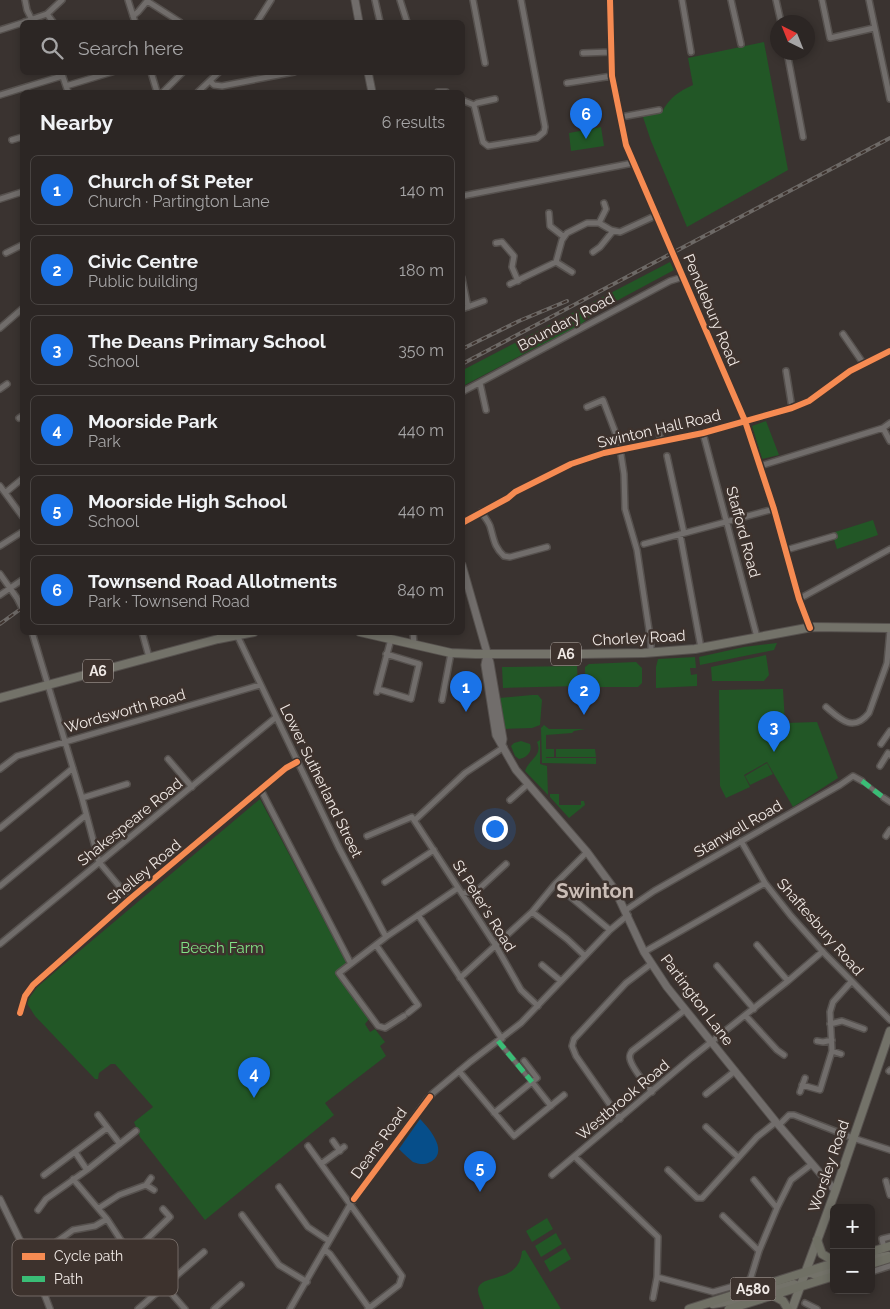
<!DOCTYPE html>
<meta charset="utf-8">
<style>
:root{--surface:#2c2624;--page:#342e2c;--text:#f1f3f6;--muted:#a6a5a6;--line:#484341;--accent:#1a73e8}
body{margin:0;font-family:Raleway,sans-serif;background:var(--page);color:var(--text)}
.controls{position:absolute;right:15px;bottom:15px;display:grid;overflow:hidden;border-radius:8px;box-shadow:0 2px 8px #0003}
.controls button{width:45px;height:45px;display:grid;place-items:center;padding:0;border:0;border-bottom:1px solid var(--line);background:var(--surface);color:var(--text);font:25px sans-serif}
.compass{position:absolute;left:770px;top:15px;width:45px;height:45px;border-radius:50%;background:var(--surface);box-shadow:0 2px 8px #0003;rotate:317deg}
.you{position:absolute;left:494px;top:828px;width:18px;height:18px;margin:-12px;border:4px solid #fff;border-radius:50%;background:#1a73e8;box-shadow:0 0 0 8px #1a73e833}
.badge{display:grid;place-items:center;width:32px;height:32px;border-radius:50%;background:var(--accent);color:#fff;font-size:16px;font-weight:700}
.pin{position:absolute;translate:-50% -41px;filter:drop-shadow(0 1px 2px #0008)}
.pin::after{content:'';position:absolute;top:26px;width:18px;height:15px;background:inherit;clip-path:polygon(0 0,100% 0,50% 100%)}
.list{margin:0;padding:0;list-style:none}
h2{display:flex;justify-content:space-between;align-items:center;height:65px;margin:0;padding:0 20px;font-size:21px}
h2 small{font-size:16px;font-weight:400;color:var(--muted)}
.list li{display:grid;grid-template-columns:32px 1fr auto;gap:15px;align-items:center;box-sizing:border-box;height:70px;margin:0 10px 10px;padding:0 10px;border:1px solid var(--line);border-radius:8px}
.list b{display:block;font-size:19px;white-space:nowrap}
.list p{margin:0;font-size:16px;white-space:nowrap;color:var(--muted)}
.list em{font-size:16px;font-style:normal;color:var(--muted)}
.icon{flex:none;width:28px;height:28px;fill:none;stroke:currentColor;stroke-width:2;stroke-linecap:round;stroke-linejoin:round}
.map{position:relative;flex:none;width:890px;height:1309px;overflow:hidden}
.search{position:absolute;background:var(--surface);box-shadow:0 2px 8px #0003;left:20px;top:20px;width:445px;height:55px;display:flex;align-items:center;gap:12px;box-sizing:border-box;padding:0 18px;border-radius:8px;color:var(--muted);font-size:19px}
.panel{position:absolute;background:var(--surface);box-shadow:0 2px 8px #0003;left:20px;top:90px;width:445px;height:545px;border-radius:8px}
.map>svg:first-child{display:block}
.green{fill:#225726}
.water{fill:#064e8a}
.lines{fill:none;stroke-linecap:round;stroke-linejoin:round}
.pedestrian-casing{stroke:#56514e;stroke-width:6}
.minor-casing{stroke:#56514e;stroke-width:8}
.tertiary-casing{stroke:#56514e;stroke-width:8}
.secondary-casing{stroke:#56514e;stroke-width:9}
.primary-casing{stroke:#56514e;stroke-width:10}
.trunk-casing{stroke:#56514e;stroke-width:10}
.pedestrian{stroke:#716d6b;stroke-width:4}
.minor{stroke:#716d6b;stroke-width:5}
.tertiary{stroke:#716d6b;stroke-width:5.5}
.secondary{stroke:#716d6b;stroke-width:7}
.primary{stroke:#737269;stroke-width:8}
.trunk{stroke:#707065;stroke-width:8}
.rail-casing{stroke:#6d6966;stroke-width:4}
.rail{stroke:#3d322d;stroke-width:2;stroke-dasharray:5.5;stroke-linecap:butt}
.minor-bridge-casing{stroke:#56514e;stroke-width:8;stroke-linecap:butt}
.minor-bridge{stroke:#716d6b;stroke-width:5}
.quiet{stroke:#3abd76;stroke-width:5;stroke-dasharray:10 5;stroke-linecap:butt}
.cycleway-casing{stroke:#3d322d;stroke-width:9}
.cycleway{stroke:#f68b52;stroke-width:6}
.labels{text-anchor:middle;stroke-width:5;stroke-linejoin:round;paint-order:stroke}
.shield{fill:#3d322d;stroke:#bab2ae;stroke-width:1}
.shield-label{font-size:14px;font-weight:bold;fill:#f0e9e5}
.street-label{font-size:15px;fill:#f0e9e5;stroke:#3d322d}
.park-label{font-size:15px;fill:#81e285;stroke:#3d322d}
.district-label{font-size:20px;font-weight:bold;fill:#cabdb6;stroke:#3d322d}
.key{fill:#3d322d;stroke:#736964;stroke-width:1}
.key-label{font-size:14px;fill:#f0e9e5}
</style>
<div class="map">
<svg width="890" height="1309" viewBox="0 0 890 1309">
<rect width="100%" height="100%" fill="#3a3330"/>
<path class="green" d="M 764,42 L 788,170 L 687,227 L 651,141 L 643,117 L 662,112 C 670,97 678,92 693,85 L 688,58 Z
M 601,127 L 604,146 L 571,151 L 569,133 Z
M 670,262 L 674,270 L 594,313 L 578,327 L 533,349 L 463,386 L 463,370 Z
M 766,421 L 779,455 L 762,459 L 752,426 Z
M 873,520 L 878,535 L 837,549 L 832,533 Z
M 777,643 L 774,650 L 700,665 L 699,657 L 744,647 Z
M 766,655 L 769,675 L 764,681 L 712,681 L 711,667 Z
M 695,657 L 696,668 L 690,668 L 691,675 L 697,674 L 697,686 L 656,688 L 656,667 L 658,659 Z
M 636,662 L 642,668 L 642,683 L 638,687 L 585,687 L 585,667 L 589,664 Z
M 577,666 L 578,686 L 503,688 L 502,667 Z
M 783,689 L 785,723 L 817,722 L 838,778 L 793,807 L 767,762 L 744,775 L 750,787 L 726,798 L 720,786 L 719,690 Z
M 532,695 L 538,695 L 542,700 L 540,725 L 532,728 L 503,729 L 499,698 Z
M 544,725 L 549,729 L 585,729 L 574,731 L 572,733 L 546,735 L 546,749 L 554,749 L 554,757 L 546,757 L 546,758 L 596,758 L 596,764 L 542,763 L 541,728 Z
M 540,740 L 540,764 L 547,766 L 548,795 L 525,771 C 529,759 543,756 537,742 Z
M 521,741 L 530,744 C 533,752 526,758 519,759 L 515,756 L 511,746 L 514,743 Z
M 556,749 L 595,749 L 596,757 L 556,757 Z
M 767,763 L 773,774 L 750,785 L 745,776 Z
M 550,794 L 559,794 L 559,805 L 581,805 L 581,801 L 584,801 L 585,805 L 569,818 L 550,797 Z
M 260,799 L 346,962 L 344,967 L 336,973 L 369,1019 L 365,1024 L 370,1032 L 375,1029 L 385,1042 L 380,1046 L 386,1056 L 325,1103 L 334,1115 L 205,1220 L 140,1137 L 134,1122 L 153,1107 L 115,1064 L 111,1064 L 99,1073 L 98,1079 L 95,1079 L 35,1016 L 26,1002 L 37,987 Z
M 547,1218 L 553,1229 L 532,1242 L 526,1231 Z
M 556,1233 L 562,1244 L 541,1257 L 535,1246 Z
M 565,1248 L 571,1259 L 550,1272 L 544,1261 Z
M 525,1250 L 561,1309 L 484,1309 C 483,1304 478,1296 478,1290 C 479,1273 519,1285 522,1251 Z"/>
<path class="water" d="M 420,1119 C 430,1129 451,1154 428,1163 C 424,1165 418,1164 413,1162 C 408,1158 403,1153 399,1149 Z"/>
<g class="lines">
<defs>
<path id="pedestrian" d="M 862,781 L 884,798
M 498,1041 L 532,1082"/>
<path id="minor" d="M 25,0 L 27,10 L 32,20
M 128,0 L 135,22
M 375,0 L 380,22
M 400,0 L 407,22
M 473,0 L 485,63
M 610,0 L 612,76 L 626,145 L 666,238
M 682,0 L 691,52
M 731,0 L 741,44
M 776,0 L 781,22
M 822,0 L 830,38 L 874,28
M 869,0 L 890,99
M 147,1 L 180,22
M 47,14 L 53,22
M 133,16 L 138,12 L 148,0
M 24,22 L 47,14 L 62,0
M 257,22 L 271,0
M 0,30 L 22,23
M 787,52 L 803,137
M 583,53 L 611,52
M 151,72 L 157,92
M 62,74 L 68,92
M 210,81 L 214,85 L 222,86 L 294,72
M 567,83 L 612,76
M 66,86 L 112,72
M 163,92 L 183,72
M 198,92 L 219,72
M 438,92 L 446,92
M 0,95 L 62,76
M 462,100 L 474,105
M 474,105 L 483,142 L 488,146 L 537,138 L 544,132 L 545,127 L 521,0
M 474,105 L 477,103 L 495,99
M 621,117 L 659,110
M 12,140 L 22,137
M 462,196 L 633,163
M 0,199 L 22,192
M 549,213 L 550,226 L 564,237
M 599,223 L 606,209 L 604,203
M 496,243 L 502,242 L 514,256 L 512,267 L 518,281
M 593,252 L 600,247 L 613,231
M 6,253 L 22,245
M 556,262 L 572,272
M 679,268 L 745,421 L 774,509 L 799,599 L 810,628
M 462,278 L 468,307
M 510,284 L 556,262 L 562,240 L 567,233 L 587,223 L 599,223 L 611,230 L 620,232 L 657,215
M 462,309 L 484,301
M 0,328 L 22,309
M 843,334 L 863,363
M 786,371 L 792,408
M 480,383 L 486,410
M 0,389 L 7,384
M 462,392 L 670,281 L 683,277
M 587,407 L 603,400 L 619,442 L 624,474 L 625,509 L 637,550 L 651,643 L 651,653
M 19,418 L 22,416
M 883,428 L 890,441
M 659,433 L 661,441
M 703,433 L 757,637
M 667,456 L 684,533
M 760,466 L 883,428 L 890,423
M 0,486 L 22,516
M 5,493 L 22,479
M 481,512 C 484,516 488,521 490,526 C 494,539 494,547 504,556 L 510,557 L 547,547
M 462,523 L 508,498 L 515,492 L 571,464 L 604,453 L 703,433 L 792,408 L 809,401 L 850,371 L 890,351
M 680,534 L 701,648
M 644,544 L 774,509
M 0,546 L 22,532
M 786,550 L 834,536
M 0,574 L 17,598
M 0,595 L 22,580
M 799,599 L 890,549
M 32,632 L 82,798 L 99,862 L 130,899
M 142,632 L 149,657
M 413,632 L 414,644
M 236,633 L 339,848 L 386,937
M 378,689 L 411,699 L 419,664 L 386,654
M 377,692 L 391,639
M 442,700 L 451,653
M 826,707 C 840,719 853,733 869,713 L 887,663 L 890,630
M 881,744 L 890,731
M 168,759 L 192,787
M 880,766 L 888,753 L 890,755
M 0,769 L 17,756 L 260,685
M 261,790 L 351,964
M 82,798 L 127,784
M 884,798 L 890,802
M 510,800 L 527,785
M 415,820 L 465,773 L 504,747
M 0,828 L 73,768
M 367,836 L 412,817 L 496,946 L 521,990 L 538,1006
M 886,836 L 890,830
M 741,841 L 765,883 L 791,916 L 824,953 L 890,1020
M 385,882 L 434,850
M 555,884 L 610,930
M 0,886 L 86,815
M 462,894 L 480,888 L 506,864
M 626,910 L 654,891 L 840,785 L 853,776 L 862,781
M 532,912 L 567,939 L 585,956
M 418,915 L 502,1039
M 0,944 L 275,718
M 376,945 L 418,1005 L 408,1013
M 757,945 L 788,981
M 644,952 L 765,883
M 542,965 L 561,981
M 717,966 L 754,1009
M 460,978 L 532,912 L 555,884 L 587,852
M 20,1013 L 25,996 L 33,985 L 130,899 L 286,768 L 297,762
M 745,1015 L 777,1050 L 784,1055
M 404,1016 L 385,1028 L 378,1026 L 339,973 L 386,937 L 458,888
M 830,1024 L 842,1021 L 864,1029
M 817,1041 L 823,1042 L 832,1040
M 832,1051 L 841,1054
M 524,1061 L 537,1078 L 532,1082 L 551,1106
M 459,1071 L 514,1136 L 564,1095
M 889,1071 L 890,1070
M 802,1085 L 820,1090 L 832,1051 L 830,1012 L 833,1002 L 851,982
M 652,1092 C 646,1084 632,1069 630,1059 C 629,1055 630,1054 632,1051 L 685,1010
M 800,1092 L 805,1078
M 706,1094 L 735,1071
M 494,1113 L 532,1082
M 98,1115 L 120,1144
M 620,1119 L 576,1056 L 572,1046 L 574,1039 L 626,983 L 651,964
M 779,1125 L 789,1115 L 794,1115 L 853,1138 L 890,1150
M 706,1127 L 738,1157
M 333,1141 L 340,1151
M 308,1146 L 402,1276 L 399,1285 L 368,1309
M 75,1152 L 87,1170
M 575,1157 L 658,1237 L 657,1277 L 653,1298
M 321,1164 L 344,1147
M 668,1170 L 697,1198 L 702,1198 L 757,1137 L 776,1122
M 44,1175 L 107,1128
M 552,1175 L 691,1058 L 788,981 L 822,952
M 73,1179 L 107,1219 L 126,1248 L 125,1257
M 754,1180 L 777,1208
M 886,1181 L 890,1195
M 146,1185 L 154,1190
M 279,1187 L 308,1227 L 329,1241
M 99,1208 L 119,1195 L 146,1185 L 151,1178
M 38,1210 L 46,1199 L 87,1170 L 136,1131
M 242,1215 L 279,1265 L 307,1282
M 723,1216 L 759,1251
M 126,1248 L 143,1243 L 170,1217 L 163,1209
M 884,1248 L 882,1239 L 890,1237
M 325,1250 L 330,1254 L 369,1308
M 28,1257 L 55,1243 L 73,1230 L 95,1226 L 107,1219
M 871,1272 L 890,1266
M 657,1277 L 713,1292 L 748,1282 L 751,1277 L 759,1251 L 777,1208 L 791,1180 L 812,1164
M 165,1286 L 185,1309
M 805,1303 L 817,1309
M 138,1309 L 204,1252
M 214,1309 L 241,1285
M 290,1309 L 350,1205 L 426,1101 L 433,1093 L 470,1062 L 521,1023 L 610,930 L 628,915"/>
<path id="tertiary" d="M 0,1199 L 37,1275 L 50,1309"/>
<path id="secondary" d="M 355,0 L 359,22
M 368,72 L 372,92
M 462,565 L 490,663 L 503,739 L 502,744
M 487,655 L 485,665 L 496,735 L 516,770 L 587,852 L 615,890 L 644,952 L 667,987 L 776,1122 L 832,1187 L 836,1189"/>
<path id="primary" d="M 360,632 L 451,653 L 475,654 L 581,654 L 644,653 L 695,649 L 812,627 L 890,628
M 0,698 L 218,639 L 254,632
M 871,1259 L 888,1256
M 806,1271 L 816,1275 L 834,1271
M 713,1304 L 737,1300 L 794,1284 L 800,1287
M 792,1309 L 836,1189 L 890,1031"/>
<path id="trunk" d="M 817,1240 L 822,1254 L 834,1261
M 871,1252 L 890,1246
M 871,1264 L 890,1258
M 774,1296 L 783,1301 L 788,1309
M 689,1309 L 834,1263
M 729,1309 L 834,1276"/>
</defs>
<use href="#pedestrian" class="pedestrian-casing"/>
<use href="#minor" class="minor-casing"/>
<use href="#tertiary" class="tertiary-casing"/>
<use href="#secondary" class="secondary-casing"/>
<use href="#primary" class="primary-casing"/>
<use href="#trunk" class="trunk-casing"/>
<use href="#pedestrian" class="pedestrian"/>
<use href="#minor" class="minor"/>
<use href="#tertiary" class="tertiary"/>
<use href="#secondary" class="secondary"/>
<use href="#primary" class="primary"/>
<use href="#trunk" class="trunk"/>
<defs>
<path id="rail" d="M 462,349 L 519,321 L 567,301
M 462,364 L 890,138
M 0,624 L 22,608"/>
</defs>
<use href="#rail" class="rail-casing"/>
<use href="#rail" class="rail"/>
<defs>
<path id="minor-bridge" d="M 666,238 L 679,268
M 17,598 L 22,608"/>
</defs>
<use href="#minor-bridge" class="minor-bridge-casing"/>
<use href="#minor-bridge" class="minor-bridge"/>
<path class="quiet" d="M 862,781 L 884,798
M 498,1041 L 532,1082"/>
<defs>
<path id="cycleway" d="M 610,0 L 612,76 L 626,145 L 745,421 L 774,509 L 799,599 L 810,628
M 462,523 L 508,498 L 515,492 L 571,464 L 604,453 L 703,433 L 792,408 L 809,401 L 850,371 L 890,351
M 20,1013 L 25,996 L 33,985 L 130,899 L 286,768 L 297,762
M 354,1199 L 430,1097"/>
</defs>
<use href="#cycleway" class="cycleway-casing"/>
<use href="#cycleway" class="cycleway"/>
</g>
<g class="labels">
<g class="shield">
<rect x="551" y="642.5" width="30" height="23" rx="4"/>
<rect x="83" y="659.5" width="30" height="23" rx="4"/>
<rect x="730.5" y="1277.5" width="45" height="23" rx="4"/>
</g>
<g class="shield-label">
<text x="566" y="659">A6</text>
<text x="98" y="676">A6</text>
<text x="753" y="1294">A580</text>
</g>
<g class="street-label">
<text transform="translate(711 310) rotate(67)" y="5">Pendlebury Road</text>
<text transform="translate(566 322) rotate(-28)" y="5">Boundary Road</text>
<text transform="translate(659 429) rotate(-13)" y="5">Swinton Hall Road</text>
<text transform="translate(743 532) rotate(75)" y="5">Stafford Road</text>
<text transform="translate(639 638) rotate(-3)" y="5">Chorley Road</text>
<text transform="translate(125 711) rotate(-16)" y="5">Wordsworth Road</text>
<text transform="translate(321 781) rotate(64)" y="5">Lower Sutherland Street</text>
<text transform="translate(130 822) rotate(-39)" y="5">Shakespeare Road</text>
<text transform="translate(738 829) rotate(-30)" y="5">Stanwell Road</text>
<text transform="translate(144 872) rotate(-40)" y="5">Shelley Road</text>
<text transform="translate(484 906) rotate(58)" y="5">St Peter's Road</text>
<text transform="translate(820 927) rotate(49)" y="5">Shaftesbury Road</text>
<text transform="translate(697 1000) rotate(53)" y="5">Partington Lane</text>
<text transform="translate(623 1100) rotate(-40)" y="5">Westbrook Road</text>
<text transform="translate(379 1143) rotate(-54)" y="5">Deans Road</text>
<text transform="translate(829 1166) rotate(-71)" y="5">Worsley Road</text>
</g>
<g class="park-label">
<text x="222" y="953">Beech Farm</text>
</g>
<g class="district-label">
<text x="595" y="898">Swinton</text>
</g>
</g>
<rect x="12" y="1239" width="166" height="57" rx="8" class="key"/>
<rect x="22" y="1253" width="23" height="7" fill="#f68b52"/>
<rect x="22" y="1276" width="23" height="6" fill="#3abd76"/>
<g class="key-label">
<text x="54" y="1261">Cycle path</text>
<text x="54" y="1284">Path</text>
</g>
</svg>
<div class="controls">
<button>+</button>
<button>−</button>
</div>
<svg class="compass" viewBox="-18 -18 36 36"><path d="M0-13l5 13h-10z" fill="#e53935"/><path d="M0 13l5-13h-10z" fill="#a6a5a6"/></svg>
<div class="you"></div>
<div class="pin badge" style="left:466px;top:712px">1</div>
<div class="pin badge" style="left:584px;top:715px">2</div>
<div class="pin badge" style="left:774px;top:752px">3</div>
<div class="pin badge" style="left:254px;top:1098px">4</div>
<div class="pin badge" style="left:480px;top:1192px">5</div>
<div class="pin badge" style="left:586px;top:139px">6</div>
<div class="search"><svg class="icon" aria-label="search" viewBox="0 0 24 24"><circle cx="10" cy="10" r="6"/><path d="M15 15l6 6"/></svg>Search here</div>
<section class="panel">
<h2>Nearby<small>6 results</small></h2>
<ul class="list">
<li><span class="badge">1</span><div><b>Church of St Peter</b><p>Church · Partington Lane</p></div><em>140 m</em></li>
<li><span class="badge">2</span><div><b>Civic Centre</b><p>Public building</p></div><em>180 m</em></li>
<li><span class="badge">3</span><div><b>The Deans Primary School</b><p>School</p></div><em>350 m</em></li>
<li><span class="badge">4</span><div><b>Moorside Park</b><p>Park</p></div><em>440 m</em></li>
<li><span class="badge">5</span><div><b>Moorside High School</b><p>School</p></div><em>440 m</em></li>
<li><span class="badge">6</span><div><b>Townsend Road Allotments</b><p>Park · Townsend Road</p></div><em>840 m</em></li>
</ul>
</section>
</div>
